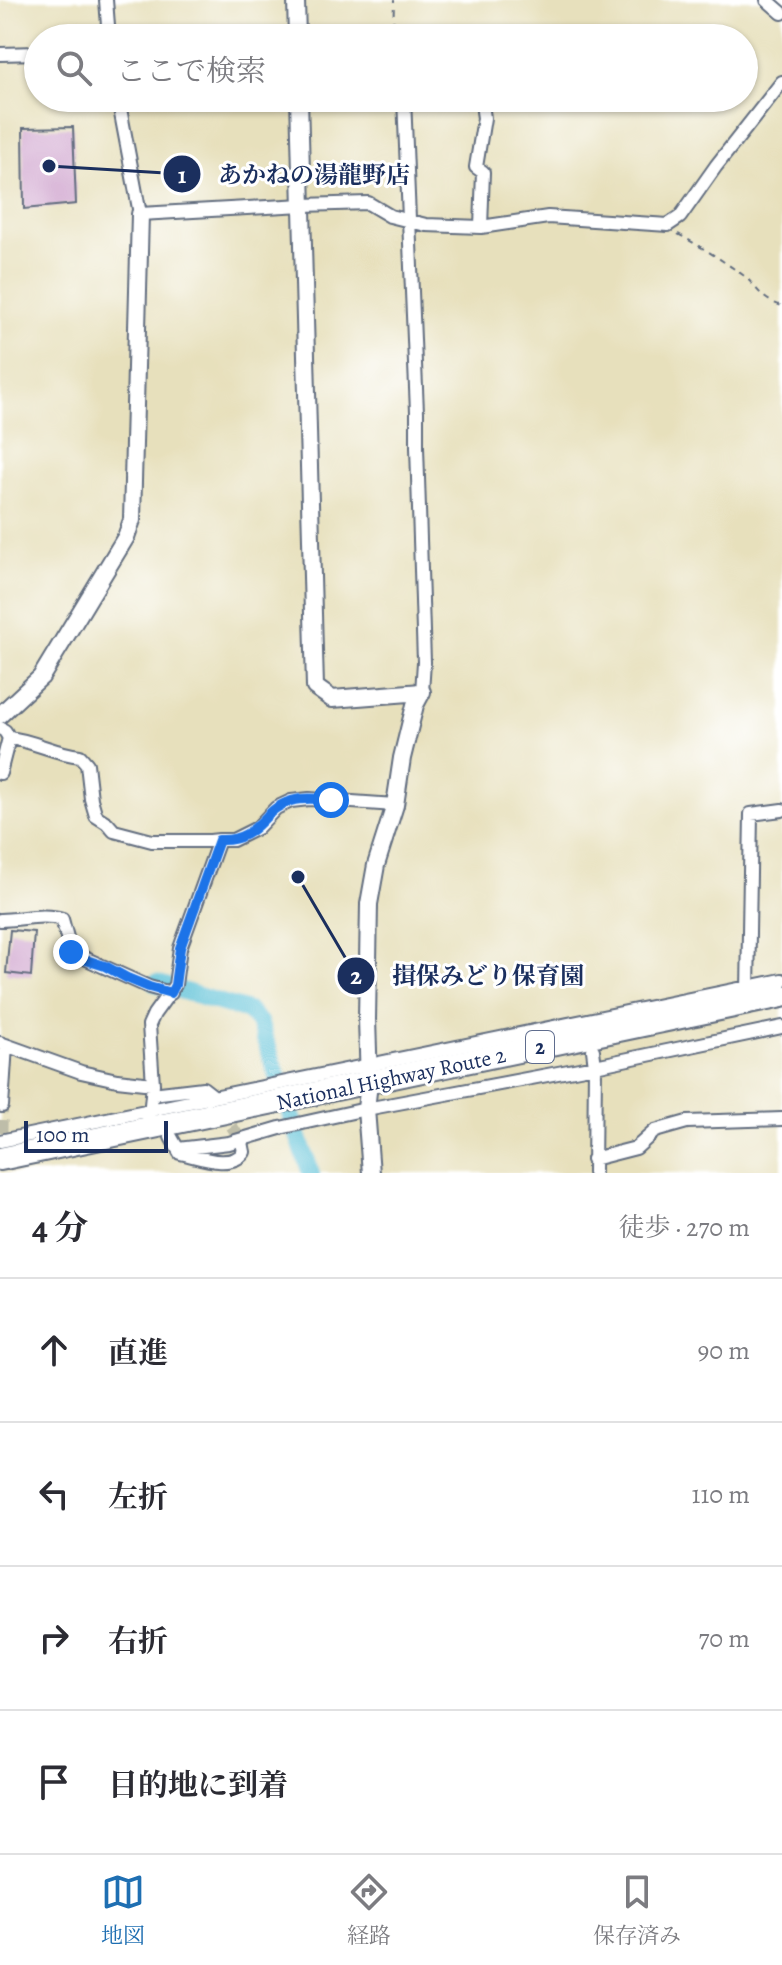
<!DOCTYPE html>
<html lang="ja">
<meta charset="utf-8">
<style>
:root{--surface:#fff;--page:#f7f7f7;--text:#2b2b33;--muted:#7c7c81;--line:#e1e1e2;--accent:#1f6fb2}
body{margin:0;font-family:Alegreya,"Noto Serif JP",serif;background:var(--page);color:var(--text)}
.scale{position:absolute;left:24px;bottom:20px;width:144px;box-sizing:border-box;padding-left:8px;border:4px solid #1b2f5e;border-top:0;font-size:22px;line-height:28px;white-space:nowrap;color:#1b2f5e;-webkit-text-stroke:6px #fff;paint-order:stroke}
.stop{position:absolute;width:24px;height:24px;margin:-18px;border:6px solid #1a73e8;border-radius:50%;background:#fff}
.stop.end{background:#1a73e8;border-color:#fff;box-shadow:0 2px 8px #0008}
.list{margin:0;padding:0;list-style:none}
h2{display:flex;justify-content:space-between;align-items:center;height:104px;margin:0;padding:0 32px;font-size:34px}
h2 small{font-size:26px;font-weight:400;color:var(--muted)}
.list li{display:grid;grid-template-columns:52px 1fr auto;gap:24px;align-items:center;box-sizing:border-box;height:144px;padding:0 32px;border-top:2px solid var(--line)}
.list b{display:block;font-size:30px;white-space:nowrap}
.list em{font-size:26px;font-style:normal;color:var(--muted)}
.icon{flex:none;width:44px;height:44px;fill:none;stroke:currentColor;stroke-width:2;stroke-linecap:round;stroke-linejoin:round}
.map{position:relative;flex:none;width:782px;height:1173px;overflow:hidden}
.search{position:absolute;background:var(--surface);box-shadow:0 2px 6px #0004;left:24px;right:24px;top:24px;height:88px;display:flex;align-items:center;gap:20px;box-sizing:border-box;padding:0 28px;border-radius:44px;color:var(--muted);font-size:30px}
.sheet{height:680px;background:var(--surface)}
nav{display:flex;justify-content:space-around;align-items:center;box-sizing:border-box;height:112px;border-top:2px solid var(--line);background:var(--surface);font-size:22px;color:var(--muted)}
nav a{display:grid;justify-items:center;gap:4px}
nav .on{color:var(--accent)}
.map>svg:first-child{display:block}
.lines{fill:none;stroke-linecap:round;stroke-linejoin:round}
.river{stroke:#58bfd5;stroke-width:18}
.building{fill:#d2a9d0}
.street-tunnel{stroke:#bebda9;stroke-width:12;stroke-dasharray:12 6;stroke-linecap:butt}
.street-casing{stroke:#626d7f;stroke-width:16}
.secondary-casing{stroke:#626d7f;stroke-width:20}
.highway-casing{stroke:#626d7f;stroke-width:26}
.path{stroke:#626d7f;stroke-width:2;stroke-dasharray:6 6;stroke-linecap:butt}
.street{stroke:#fff;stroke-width:12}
.secondary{stroke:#fff;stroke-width:16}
.highway{stroke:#fff;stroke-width:22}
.route{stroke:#1a73e8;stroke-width:10}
.labels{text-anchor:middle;stroke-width:6;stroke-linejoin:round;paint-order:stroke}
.shield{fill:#fff;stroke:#5f6d8e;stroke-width:2}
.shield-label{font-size:20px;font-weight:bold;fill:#1b2f5e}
.street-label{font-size:22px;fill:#1b2f5e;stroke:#fff}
.leader{fill:none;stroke:#1b2f5e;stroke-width:3}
.callout-dot{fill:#1b2f5e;stroke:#fff;stroke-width:3}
.mark-label{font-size:24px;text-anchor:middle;font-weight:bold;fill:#fff}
.callout-label{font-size:24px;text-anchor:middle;font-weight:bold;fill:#1b2f5e;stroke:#fff;stroke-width:6;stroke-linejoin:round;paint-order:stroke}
</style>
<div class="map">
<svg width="782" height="1173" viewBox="0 0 782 1173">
<rect width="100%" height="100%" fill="#fff"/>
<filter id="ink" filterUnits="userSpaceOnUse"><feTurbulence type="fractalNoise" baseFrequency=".0125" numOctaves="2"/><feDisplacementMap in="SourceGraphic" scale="16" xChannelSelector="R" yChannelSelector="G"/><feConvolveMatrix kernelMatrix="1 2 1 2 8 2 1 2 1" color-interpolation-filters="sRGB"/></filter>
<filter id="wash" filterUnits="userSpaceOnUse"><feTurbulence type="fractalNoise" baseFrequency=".006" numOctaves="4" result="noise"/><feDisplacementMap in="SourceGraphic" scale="32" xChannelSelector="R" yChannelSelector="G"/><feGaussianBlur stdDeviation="1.8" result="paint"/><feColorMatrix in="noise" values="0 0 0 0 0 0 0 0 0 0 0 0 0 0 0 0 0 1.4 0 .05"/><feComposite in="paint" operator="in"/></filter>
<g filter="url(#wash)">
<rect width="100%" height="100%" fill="#e7e0bc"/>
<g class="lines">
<path class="river" d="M 156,983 L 248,1011 L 259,1022 L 311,1173"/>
</g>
<g id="blocks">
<path class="building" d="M 73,127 L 76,204 L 24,209 L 23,128 Z
M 10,930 L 34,932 L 31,976 L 6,973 Z"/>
</g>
</g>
<g filter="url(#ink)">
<use href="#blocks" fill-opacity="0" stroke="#626d7f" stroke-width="2"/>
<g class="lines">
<path class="street-tunnel" d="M 222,1111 L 242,1142
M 1,1150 L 2,1106"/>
<defs>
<path id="street" d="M 106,0 L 109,38
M 767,0 L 782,13
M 0,54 L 38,53
M 118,98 L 140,214 L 303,205 L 368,203 L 390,216 L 426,225 L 481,227 L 548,217 L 668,225 L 680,217 L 716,166 L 782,82
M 404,98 L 417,412 L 417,447 L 424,662 L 422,692
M 481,227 L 483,172 L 476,167 L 484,118 L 483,111 L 485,98
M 0,728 L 5,731 L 9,738 C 35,741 53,753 80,756 L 87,764 L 91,799 L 96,816 L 107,823 L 114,831 L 152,841 L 210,841 L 219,840 L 233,840 L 257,828 L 276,808 L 291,801 L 309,799 L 395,805
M 0,773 L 9,738
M 0,920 C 20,920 43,913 62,919 L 71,952 L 149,987 L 171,993
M 748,991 L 751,814 L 782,810
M 0,1043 L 81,1072 L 117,1080 L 153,1084
M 593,1050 L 595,1066 L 594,1173
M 152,1094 L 203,1088 L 212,1095
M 2,1106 L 6,1045
M 150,1115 L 153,1084 L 149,1025 L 154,1014 L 175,985 L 180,948 L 219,840
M 171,1137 L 180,1153 C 199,1157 231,1170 244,1152 L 242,1142
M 0,1141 L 782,980
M 178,1149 L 229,1143 L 280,1128 L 366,1109 L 595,1066 L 782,1027
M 593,1159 L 636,1148 L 655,1131 L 687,1122 L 782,1119"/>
<path id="secondary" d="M 296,0 L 297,38
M 299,98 L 315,687 L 332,699 L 422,692
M 0,715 L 41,677 L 126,537 L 132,520 L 140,214
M 371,1173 L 366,1109 L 369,1083 L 367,1019 L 369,904 L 376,865 L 395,805 L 402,758 L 415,705 L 422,692"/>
<path id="highway" d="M 0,1159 L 782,996"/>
</defs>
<use href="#street" class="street-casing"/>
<use href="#secondary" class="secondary-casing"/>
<use href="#highway" class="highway-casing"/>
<path class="path" d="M 393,38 L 394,0
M 678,234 C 700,246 722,260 743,275 C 759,288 759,299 782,306"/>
<use href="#street" class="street"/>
<use href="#secondary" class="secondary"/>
<use href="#highway" class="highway"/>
</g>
</g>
<g class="lines" filter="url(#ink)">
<path class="route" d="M 71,952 L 86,960 L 105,966 L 127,978 L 149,987 L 171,993 L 175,985 L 180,948 L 219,840 C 259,842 261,809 291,801 C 304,797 318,799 331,800"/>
</g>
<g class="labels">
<rect class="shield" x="526" y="1031" width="28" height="32" rx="6"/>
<g class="shield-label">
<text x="540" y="1054">2</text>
</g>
<g class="street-label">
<text transform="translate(391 1078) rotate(-12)" y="8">National Highway Route 2</text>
</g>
</g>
<path class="leader" d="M49 166L182 174M298 877L356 976"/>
<g class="callout-dot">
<circle cx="49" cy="166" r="8"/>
<circle cx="298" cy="877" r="8"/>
<circle cx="182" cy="174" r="20"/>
<circle cx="356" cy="976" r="20"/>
</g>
<g class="mark-label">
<text x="182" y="183">1</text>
<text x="356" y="984">2</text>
</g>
<g class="callout-label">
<text x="314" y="183">あかねの湯龍野店</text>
<text x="488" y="984">揖保みどり保育園</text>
</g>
</svg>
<div class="scale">100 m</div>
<div class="stop" style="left:331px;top:800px"></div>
<div class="stop end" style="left:71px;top:952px"></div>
<div class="search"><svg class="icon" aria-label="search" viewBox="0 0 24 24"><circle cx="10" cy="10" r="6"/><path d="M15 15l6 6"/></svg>ここで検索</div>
</div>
<section class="sheet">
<h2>4 分<small>徒歩 · 270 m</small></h2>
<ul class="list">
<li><svg class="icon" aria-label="ahead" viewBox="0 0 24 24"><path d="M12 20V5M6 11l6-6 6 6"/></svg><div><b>直進</b></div><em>90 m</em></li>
<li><svg class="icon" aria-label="left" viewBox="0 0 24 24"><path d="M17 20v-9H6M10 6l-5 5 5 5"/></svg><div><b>左折</b></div><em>110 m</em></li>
<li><svg class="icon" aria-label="right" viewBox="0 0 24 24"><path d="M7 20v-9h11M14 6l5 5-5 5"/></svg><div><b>右折</b></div><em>70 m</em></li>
<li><svg class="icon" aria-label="arrive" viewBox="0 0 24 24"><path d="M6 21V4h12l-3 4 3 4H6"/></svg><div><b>目的地に到着</b></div></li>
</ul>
</section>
<nav>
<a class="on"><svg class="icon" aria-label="map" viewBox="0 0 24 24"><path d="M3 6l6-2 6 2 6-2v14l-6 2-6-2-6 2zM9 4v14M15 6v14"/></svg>地図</a>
<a><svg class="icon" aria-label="directions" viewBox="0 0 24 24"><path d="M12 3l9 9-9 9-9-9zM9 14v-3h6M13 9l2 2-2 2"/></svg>経路</a>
<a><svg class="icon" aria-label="saved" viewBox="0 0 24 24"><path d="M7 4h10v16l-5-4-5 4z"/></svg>保存済み</a>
</nav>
